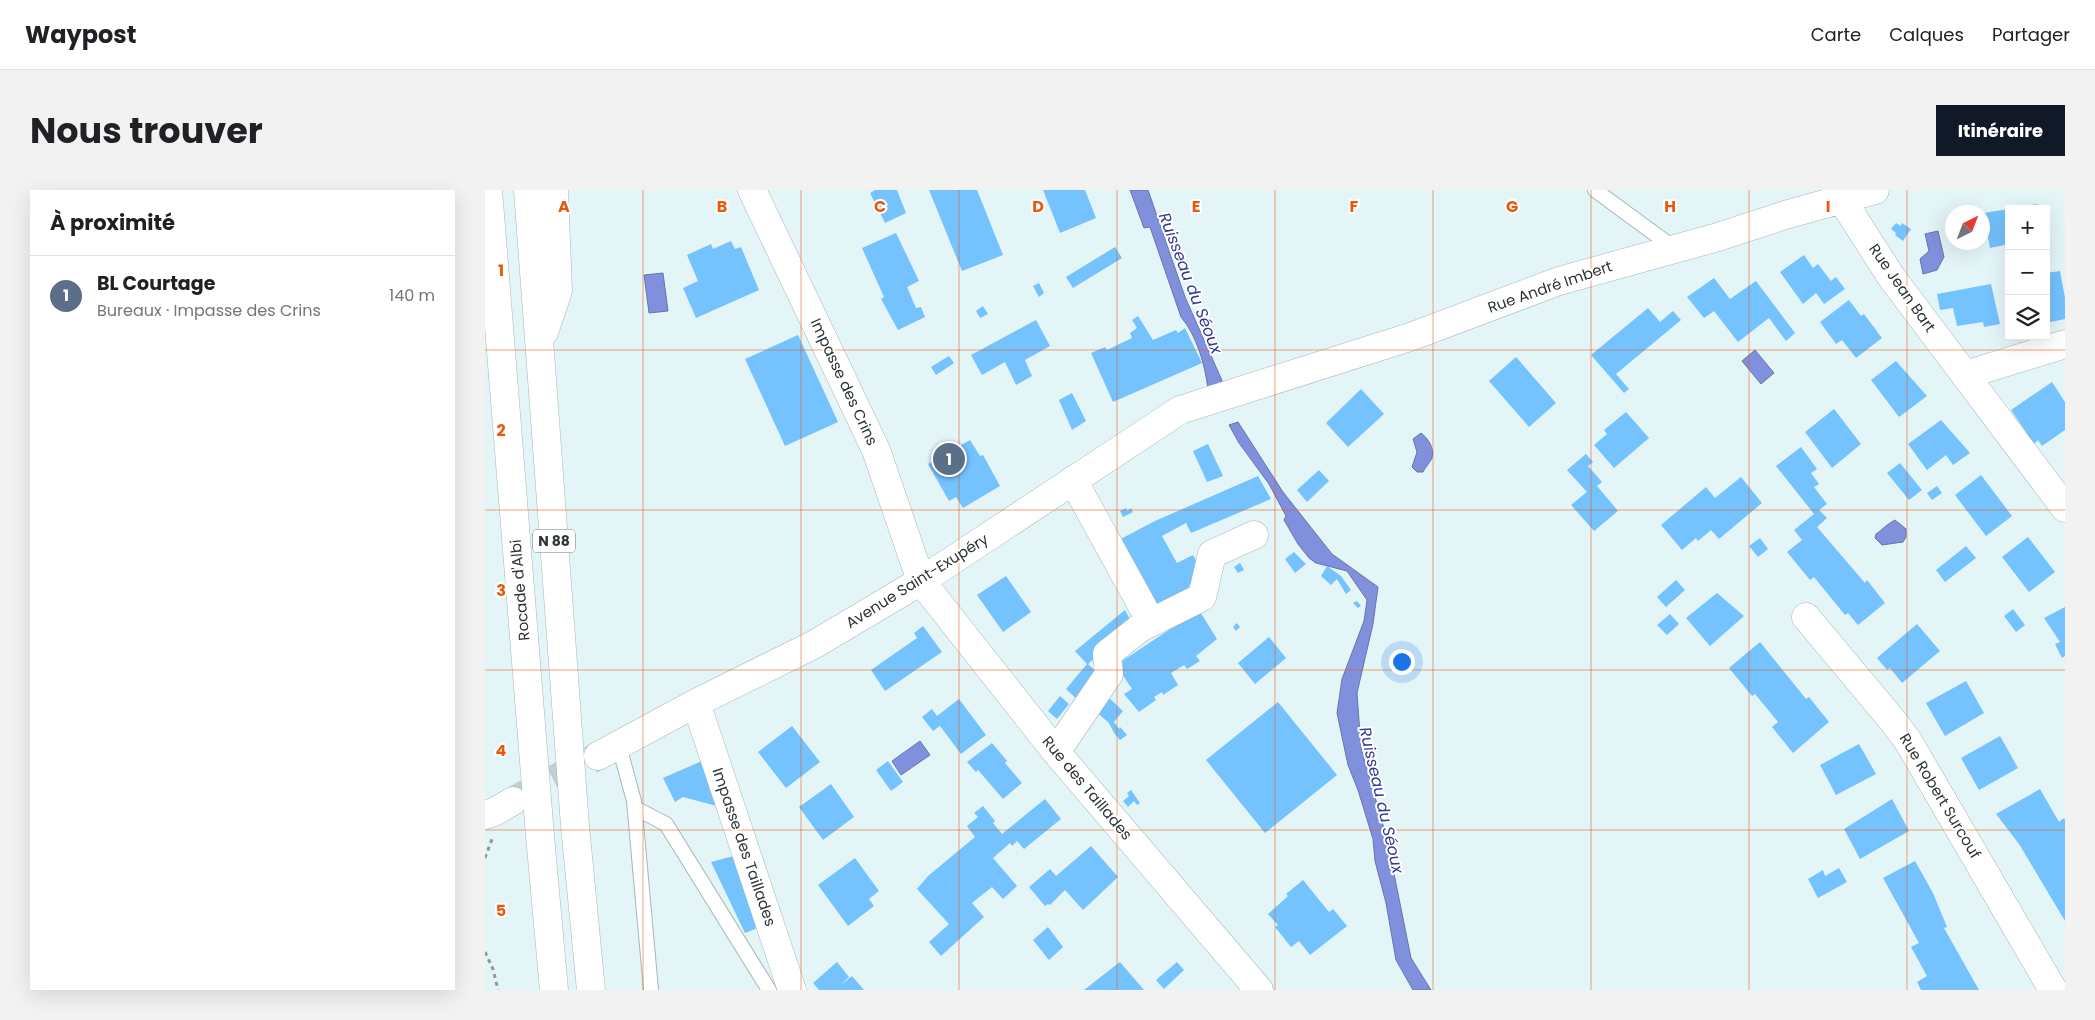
<!DOCTYPE html>
<html lang="fr">
<meta charset="utf-8">
<style>
:root{--surface:#fff;--page:#f2f2f2;--text:#202124;--muted:#757577;--line:#e0e0e0;--accent:#111827}
body{margin:0;font-family:Poppins,sans-serif;background:var(--page);color:var(--text)}
.controls{position:absolute;right:15px;top:15px;display:grid;overflow:hidden;border-radius:0px;box-shadow:0 5px 20px #0002}
.controls button{width:45px;height:45px;display:grid;place-items:center;padding:0;border:0;border-bottom:1px solid var(--line);background:var(--surface);color:var(--text);font:25px sans-serif}
.compass{position:absolute;left:1460px;top:15px;width:45px;height:45px;border-radius:50%;background:var(--surface);box-shadow:0 5px 20px #0002;rotate:42deg}
.you{position:absolute;left:916px;top:471px;width:18px;height:18px;margin:-12px;border:4px solid #fff;border-radius:50%;background:#1a73e8;box-shadow:0 0 0 8px #1a73e833}
.badge{display:grid;place-items:center;width:32px;height:32px;border-radius:50%;background:var(--accent);color:#fff;font-size:16px;font-weight:700}
.pin{position:absolute;translate:-50% -50%;border:2px solid #fff;box-shadow:0 1px 5px #0006}
.list{margin:0;padding:0;list-style:none}
h2{display:flex;justify-content:space-between;align-items:center;height:65px;margin:0;padding:0 20px;font-size:21px}
h2 small{font-size:16px;font-weight:400;color:var(--muted)}
.list li{display:grid;grid-template-columns:32px 1fr auto;gap:15px;align-items:center;box-sizing:border-box;height:80px;padding:0 20px;border-top:1px solid var(--line)}
.list b{display:block;font-size:19px;white-space:nowrap}
.list p{margin:0;font-size:16px;white-space:nowrap;color:var(--muted)}
.list em{font-size:16px;font-style:normal;color:var(--muted)}
.icon{flex:none;width:28px;height:28px;fill:none;stroke:currentColor;stroke-width:2;stroke-linecap:round;stroke-linejoin:round}
.map{position:relative;flex:none;width:1580px;height:800px;overflow:hidden;border-radius:0px}
header{display:flex;align-items:center;gap:30px;box-sizing:border-box;height:70px;padding:0 25px;background:var(--surface);border-bottom:1px solid var(--line)}
header strong{font-size:24px}
nav{display:flex;gap:28px;margin-inline-start:auto;font-size:18px}
.intro{display:flex;align-items:center;justify-content:space-between;box-sizing:border-box;height:120px;padding:0 30px}
h1{margin:0;font-size:35px}
.button{padding:12px 22px;border-radius:0px;background:var(--accent);color:#fff;font-size:18px;font-weight:700}
main{display:flex;gap:30px;padding:0 30px}
aside{flex:1;background:var(--surface);border-radius:0px;box-shadow:0 5px 20px #0002}
.map>svg:first-child{display:block}
.water{fill:#8090dd;stroke:#6775ab}
.building{fill:#74c2fe}
.lines{fill:none;stroke-linecap:round;stroke-linejoin:round}
.minor-tunnel{stroke:#c0cfd1;stroke-width:28;stroke-dasharray:28 14;stroke-linecap:butt}
.service-casing{stroke:#a7b6ba;stroke-width:16}
.minor-casing{stroke:#a7b6ba;stroke-width:29}
.trunk-casing{stroke:#a7b6ba;stroke-width:29}
.path{stroke:#8e9a9c;stroke-width:3;stroke-dasharray:4 4;stroke-linecap:butt}
.service{stroke:#fff;stroke-width:14}
.minor{stroke:#fff;stroke-width:28}
.trunk{stroke:#fff;stroke-width:28}
.grid{fill:none;stroke:#e8590c;stroke-width:1;stroke-opacity:0.55}
.labels{text-anchor:middle;stroke-width:4;stroke-linejoin:round;paint-order:stroke}
.shield{fill:#fff;stroke:#6d7272;stroke-width:1}
.shield-label{font-size:14px;font-weight:bold;fill:#2e3536}
.street-label{font-size:15px;fill:#2e3536;stroke:#fff}
.water-label{font-size:16px;font-style:italic;fill:#313992;stroke:#fff}
.grid-label{font-size:16px;text-anchor:middle;font-weight:bold;fill:#e8590c;stroke:#fff;stroke-width:4;stroke-linejoin:round;paint-order:stroke}
</style>
<header>
<strong>Waypost</strong>
<nav><a>Carte</a><a>Calques</a><a>Partager</a></nav>
</header>
<div class="intro"><h1>Nous trouver</h1><a class="button">Itinéraire</a></div>
<main>
<aside>
<h2>À proximité<small></small></h2>
<ul class="list">
<li><span class="badge" style="background:#5c6f8a">1</span><div><b>BL Courtage</b><p>Bureaux · Impasse des Crins</p></div><em>140 m</em></li>
</ul>
</aside>
<div class="map">
<svg width="1580" height="800" viewBox="0 0 1580 800">
<rect width="100%" height="100%" fill="#e4f5f8"/>
<path class="water" d="M 645,0 L 663,0 L 700,107 L 739,195 L 723,199 C 720,175 712,146 696,127 L 665,37 L 659,38 Z
M 1453,41 L 1459,67 L 1452,80 L 1438,84 L 1435,69 L 1444,61 L 1440,44 Z
M 178,83 L 183,121 L 164,123 L 159,85 Z
M 1270,160 L 1289,183 L 1276,194 L 1257,171 Z
M 753,232 L 798,302 L 847,364 L 893,397 L 888,434 L 872,503 L 876,558 L 902,649 L 926,768 L 946,800 L 928,800 L 911,770 L 901,713 L 890,671 L 888,649 L 873,600 L 863,575 L 852,523 L 857,489 L 879,431 L 882,410 L 862,381 L 831,373 L 824,368 L 813,354 L 799,330 L 801,326 L 784,294 L 754,253 L 744,235 Z
M 936,243 C 943,248 950,259 947,268 C 945,273 940,277 938,282 L 932,282 L 927,277 L 932,262 L 928,249 Z
M 1410,330 L 1421,339 L 1421,347 L 1418,352 L 1397,355 L 1390,348 L 1391,344 C 1398,339 1402,334 1410,330 Z
M 435,551 L 445,565 L 416,585 L 407,571 Z"/>
<path class="building" d="M 390,0 L 412,0 L 421,23 L 400,33 L 385,3 Z
M 444,0 L 492,0 L 518,65 L 477,81 Z
M 558,0 L 600,0 L 611,28 L 575,43 Z
M 1552,14 L 1553,19 L 1531,19 L 1531,18 Z
M 1524,19 L 1524,54 L 1505,58 L 1498,23 Z
M 1411,33 L 1416,36 L 1417,33 L 1426,39 L 1418,51 L 1410,45 L 1411,43 L 1406,39 Z
M 411,43 L 434,91 L 422,97 L 431,118 L 436,117 L 440,127 L 413,140 L 396,109 L 399,107 L 377,58 Z
M 246,51 L 250,59 L 256,57 L 274,100 L 211,128 L 198,98 L 213,91 L 202,65 L 226,54 L 228,59 Z
M 630,57 L 637,68 L 588,98 L 581,87 Z
M 1319,65 L 1328,78 L 1333,74 L 1346,91 L 1351,87 L 1360,99 L 1339,114 L 1331,103 L 1318,114 L 1295,82 Z
M 1575,81 L 1580,108 L 1580,129 L 1561,133 L 1561,83 Z
M 1229,88 L 1245,109 L 1271,91 L 1310,143 L 1301,151 L 1284,128 L 1253,152 L 1229,121 L 1219,128 L 1202,107 Z
M 554,93 L 559,103 L 554,107 L 548,96 Z
M 1506,94 L 1515,134 L 1499,137 L 1498,132 L 1472,136 L 1468,118 L 1455,120 L 1452,104 Z
M 1364,110 L 1376,126 L 1379,124 L 1397,148 L 1371,168 L 1357,150 L 1351,154 L 1335,132 Z
M 498,116 L 503,124 L 495,128 L 491,121 Z
M 1163,118 L 1175,132 L 1188,121 L 1196,130 L 1131,184 L 1144,199 L 1139,203 L 1106,165 Z
M 653,126 L 668,150 L 691,140 L 693,143 L 700,138 L 717,173 L 628,212 L 606,163 L 620,157 L 622,160 L 647,148 L 645,143 L 652,138 L 647,130 Z
M 551,130 L 565,156 L 540,170 L 547,186 L 531,195 L 520,172 L 497,185 L 486,165 Z
M 313,145 L 353,232 L 300,256 L 260,169 Z
M 464,166 L 469,173 L 451,185 L 446,177 Z
M 1031,167 L 1071,213 L 1044,237 L 1004,191 Z
M 1411,171 L 1442,206 L 1414,227 L 1386,190 Z
M 1567,192 L 1580,212 L 1580,240 L 1557,256 L 1553,250 L 1549,254 L 1526,220 Z
M 876,199 L 899,224 L 863,257 L 841,233 Z
M 587,203 L 601,231 L 587,240 L 574,210 Z
M 1349,219 L 1376,254 L 1347,278 L 1320,242 Z
M 1141,222 L 1164,248 L 1129,278 L 1109,255 L 1122,244 L 1119,240 Z
M 1456,230 L 1485,263 L 1468,275 L 1461,265 L 1442,280 L 1423,254 Z
M 485,250 L 495,266 L 498,265 L 515,296 L 478,318 L 471,307 L 464,311 L 443,274 Z
M 723,254 L 738,286 L 722,292 L 708,261 Z
M 1316,257 L 1332,279 L 1326,283 L 1334,294 L 1329,297 L 1342,314 L 1334,320 L 1342,328 L 1332,337 L 1380,393 L 1382,390 L 1400,413 L 1373,435 L 1363,423 L 1360,425 L 1329,387 L 1325,390 L 1302,362 L 1317,350 L 1309,340 L 1329,324 L 1291,276 Z
M 1101,264 L 1108,272 L 1103,276 L 1117,292 L 1112,296 L 1133,321 L 1109,341 L 1086,315 L 1102,302 L 1082,280 Z
M 1415,273 L 1437,300 L 1424,310 L 1402,283 Z
M 834,280 L 844,291 L 822,312 L 812,300 Z
M 1496,285 L 1527,326 L 1501,346 L 1470,305 Z
M 773,286 L 786,309 L 706,343 L 701,333 L 677,346 L 692,373 L 708,365 L 720,387 L 704,395 L 708,404 L 674,422 L 659,390 L 656,386 L 647,390 L 628,353 L 670,331 Z
M 1256,287 L 1277,313 L 1234,349 L 1226,340 L 1213,351 L 1211,348 L 1197,360 L 1176,335 L 1221,297 L 1230,308 Z
M 1452,296 L 1457,303 L 1447,310 L 1442,303 Z
M 641,318 L 642,321 L 646,318 L 648,322 L 638,327 L 635,321 Z
M 1543,347 L 1570,382 L 1544,402 L 1517,367 Z
M 1275,348 L 1283,359 L 1273,367 L 1264,356 Z
M 1481,356 L 1491,368 L 1460,392 L 1451,380 Z
M 809,362 L 821,374 L 810,383 L 800,369 Z
M 755,373 L 759,380 L 753,383 L 749,377 Z
M 842,376 L 856,386 L 866,400 L 861,404 L 852,389 L 846,395 L 836,386 Z
M 521,386 L 546,422 L 518,442 L 492,405 Z
M 1191,390 L 1200,400 L 1181,417 L 1172,407 Z
M 1232,403 L 1259,426 L 1225,456 L 1201,428 Z
M 872,411 L 876,416 L 873,418 L 868,413 Z
M 1580,417 L 1580,466 L 1577,468 L 1570,454 L 1575,452 L 1559,428 Z
M 1528,419 L 1540,435 L 1531,442 L 1519,426 Z
M 640,420 L 648,435 L 603,474 L 616,486 L 597,514 L 581,499 L 602,474 L 590,461 Z
M 714,420 L 732,449 L 711,466 L 715,471 L 702,479 L 699,475 L 686,483 L 693,495 L 678,505 L 677,502 L 669,507 L 671,510 L 654,522 L 639,504 L 647,499 L 631,475 Z
M 1185,424 L 1194,434 L 1182,445 L 1172,435 Z
M 752,433 L 755,437 L 751,441 L 748,437 Z
M 1432,434 L 1455,461 L 1417,493 L 1405,478 L 1402,480 L 1392,468 Z
M 438,436 L 457,462 L 400,501 L 386,480 L 432,448 L 429,443 Z
M 784,447 L 801,468 L 770,494 L 753,473 Z
M 1275,452 L 1321,509 L 1324,507 L 1344,532 L 1308,563 L 1287,537 L 1293,532 L 1270,504 L 1267,506 L 1244,478 Z
M 1481,491 L 1499,523 L 1460,546 L 1441,513 Z
M 621,505 L 638,521 L 629,532 L 634,539 L 635,537 L 642,545 L 635,550 L 629,543 L 624,533 L 609,520 Z
M 575,506 L 584,514 L 572,529 L 563,521 Z
M 474,509 L 501,545 L 476,564 L 455,536 L 448,541 L 437,527 L 447,519 L 452,526 Z
M 793,512 L 852,585 L 780,643 L 721,570 Z
M 307,536 L 335,572 L 301,598 L 273,562 Z
M 1515,546 L 1533,578 L 1494,600 L 1476,568 Z
M 507,553 L 522,571 L 520,573 L 537,593 L 518,609 L 493,580 L 491,582 L 482,572 Z
M 1374,554 L 1391,584 L 1351,605 L 1335,575 Z
M 226,567 L 243,619 L 198,607 L 190,612 L 178,588 Z
M 403,571 L 418,592 L 406,601 L 391,580 Z
M 346,594 L 369,627 L 338,650 L 314,617 Z
M 1555,599 L 1574,632 L 1579,628 L 1580,630 L 1580,731 L 1534,654 L 1511,624 Z
M 646,600 L 655,613 L 652,615 L 649,611 L 643,617 L 638,611 L 644,606 L 642,603 Z
M 560,609 L 576,629 L 539,659 L 532,651 L 527,656 L 525,653 L 508,668 L 532,696 L 518,709 L 507,697 L 487,713 L 499,727 L 456,766 L 444,752 L 464,734 L 432,699 L 443,686 L 490,647 L 482,636 L 493,627 L 489,623 L 498,616 L 510,631 L 508,633 L 517,644 Z
M 1407,609 L 1424,641 L 1375,669 L 1359,639 Z
M 606,656 L 633,687 L 598,720 L 580,700 L 565,715 L 563,714 L 560,716 L 544,697 L 565,679 L 571,686 Z
M 256,664 L 280,735 L 260,743 L 226,672 Z
M 370,668 L 394,701 L 384,709 L 389,716 L 363,736 L 333,695 Z
M 1430,671 L 1448,703 L 1462,737 L 1459,738 L 1494,800 L 1436,800 L 1432,792 L 1442,786 L 1426,757 L 1434,753 L 1398,688 Z
M 1354,678 L 1362,692 L 1333,708 L 1323,689 L 1338,680 L 1340,686 Z
M 818,690 L 844,722 L 848,719 L 862,736 L 825,765 L 814,751 L 806,757 L 790,737 L 793,735 L 783,724 L 803,706 L 801,704 Z
M 563,737 L 578,757 L 564,770 L 548,750 Z
M 352,772 L 364,787 L 355,796 L 367,786 L 379,800 L 334,800 L 328,793 Z
M 635,772 L 659,800 L 599,800 Z
M 692,772 L 699,780 L 679,799 L 671,790 Z"/>
<g class="lines">
<path class="minor-tunnel" d="M 31,609 L 113,566"/>
<defs>
<path id="service" d="M 1110,0 L 1189,58
M 134,556 L 149,611 L 166,800
M 150,618 L 181,634 L 284,800"/>
<path id="minor" d="M 267,0 L 391,260 L 436,391 L 571,562 L 774,800
M 1357,10 L 1407,88 L 1580,318
M 1480,185 L 1580,154
M 588,290 L 666,432
M 1321,427 L 1408,531 L 1423,551 L 1568,800
M 211,513 L 307,800
M 571,562 L 624,484 L 622,464 L 655,438 L 717,407 L 727,364 L 769,345
M 113,566 L 211,513 L 330,454 L 436,391 L 695,220 L 925,147 L 1074,91 L 1233,47 L 1300,25 L 1390,0
M 0,625 L 9,622 L 28,611"/>
<path id="trunk" d="M 3,0 L 55,646 L 69,800
M 43,0 L 90,636 L 106,800
M 59,142 L 73,101 L 69,0"/>
</defs>
<use href="#service" class="service-casing"/>
<use href="#minor" class="minor-casing"/>
<use href="#trunk" class="trunk-casing"/>
<path class="path" d="M 0,668 L 7,649
M 0,762 L 8,779 L 13,800"/>
<use href="#service" class="service"/>
<use href="#minor" class="minor"/>
<use href="#trunk" class="trunk"/>
</g>
<path class="grid" d="M 158,0 L 158,800M 316,0 L 316,800M 474,0 L 474,800M 632,0 L 632,800M 790,0 L 790,800M 948,0 L 948,800M 1106,0 L 1106,800M 1264,0 L 1264,800M 1422,0 L 1422,800M 0,160 L 1580,160M 0,320 L 1580,320M 0,480 L 1580,480M 0,640 L 1580,640"/>
<g class="labels">
<rect class="shield" x="48" y="339.5" width="42" height="23" rx="4"/>
<g class="shield-label">
<text x="69" y="356">N 88</text>
</g>
<g class="street-label">
<text transform="translate(1065 97) rotate(-19)" y="5">Rue André Imbert</text>
<text transform="translate(1417 98) rotate(55)" y="5">Rue Jean Bart</text>
<text transform="translate(359 192) rotate(65)" y="5">Impasse des Crins</text>
<text transform="translate(432 391) rotate(-32)" y="5">Avenue Saint-Exupéry</text>
<text transform="translate(35 400) rotate(-95)" y="5">Rocade d'Albi</text>
<text transform="translate(602 598) rotate(50)" y="5">Rue des Taillades</text>
<text transform="translate(1455 606) rotate(59)" y="5">Rue Robert Surcouf</text>
<text transform="translate(259 657) rotate(71)" y="5">Impasse des Taillades</text>
</g>
<g class="water-label">
<text transform="translate(706 93) rotate(69)" y="6">Ruisseau du Séoux</text>
<text transform="translate(897 610) rotate(77)" y="6">Ruisseau du Séoux</text>
</g>
</g>
<g class="grid-label">
<text x="79" y="22">A</text>
<text x="237" y="22">B</text>
<text x="395" y="22">C</text>
<text x="553" y="22">D</text>
<text x="711" y="22">E</text>
<text x="869" y="22">F</text>
<text x="1027" y="22">G</text>
<text x="1185" y="22">H</text>
<text x="1343" y="22">I</text>
<text x="16" y="86">1</text>
<text x="16" y="246">2</text>
<text x="16" y="406">3</text>
<text x="16" y="566">4</text>
<text x="16" y="726">5</text>
</g>
</svg>
<div class="controls">
<button>+</button>
<button>−</button>
<button><svg class="icon" aria-label="layers" viewBox="0 0 24 24"><path d="M12 4l9 5-9 5-9-5zM3 14l9 5 9-5"/></svg></button>
</div>
<svg class="compass" viewBox="-18 -18 36 36"><path d="M0-13l5 13h-10z" fill="#e53935"/><path d="M0 13l5-13h-10z" fill="#757577"/></svg>
<div class="you"></div>
<div class="pin badge" style="left:464px;top:269px;background:#5c6f8a">1</div>
</div>
</main>
